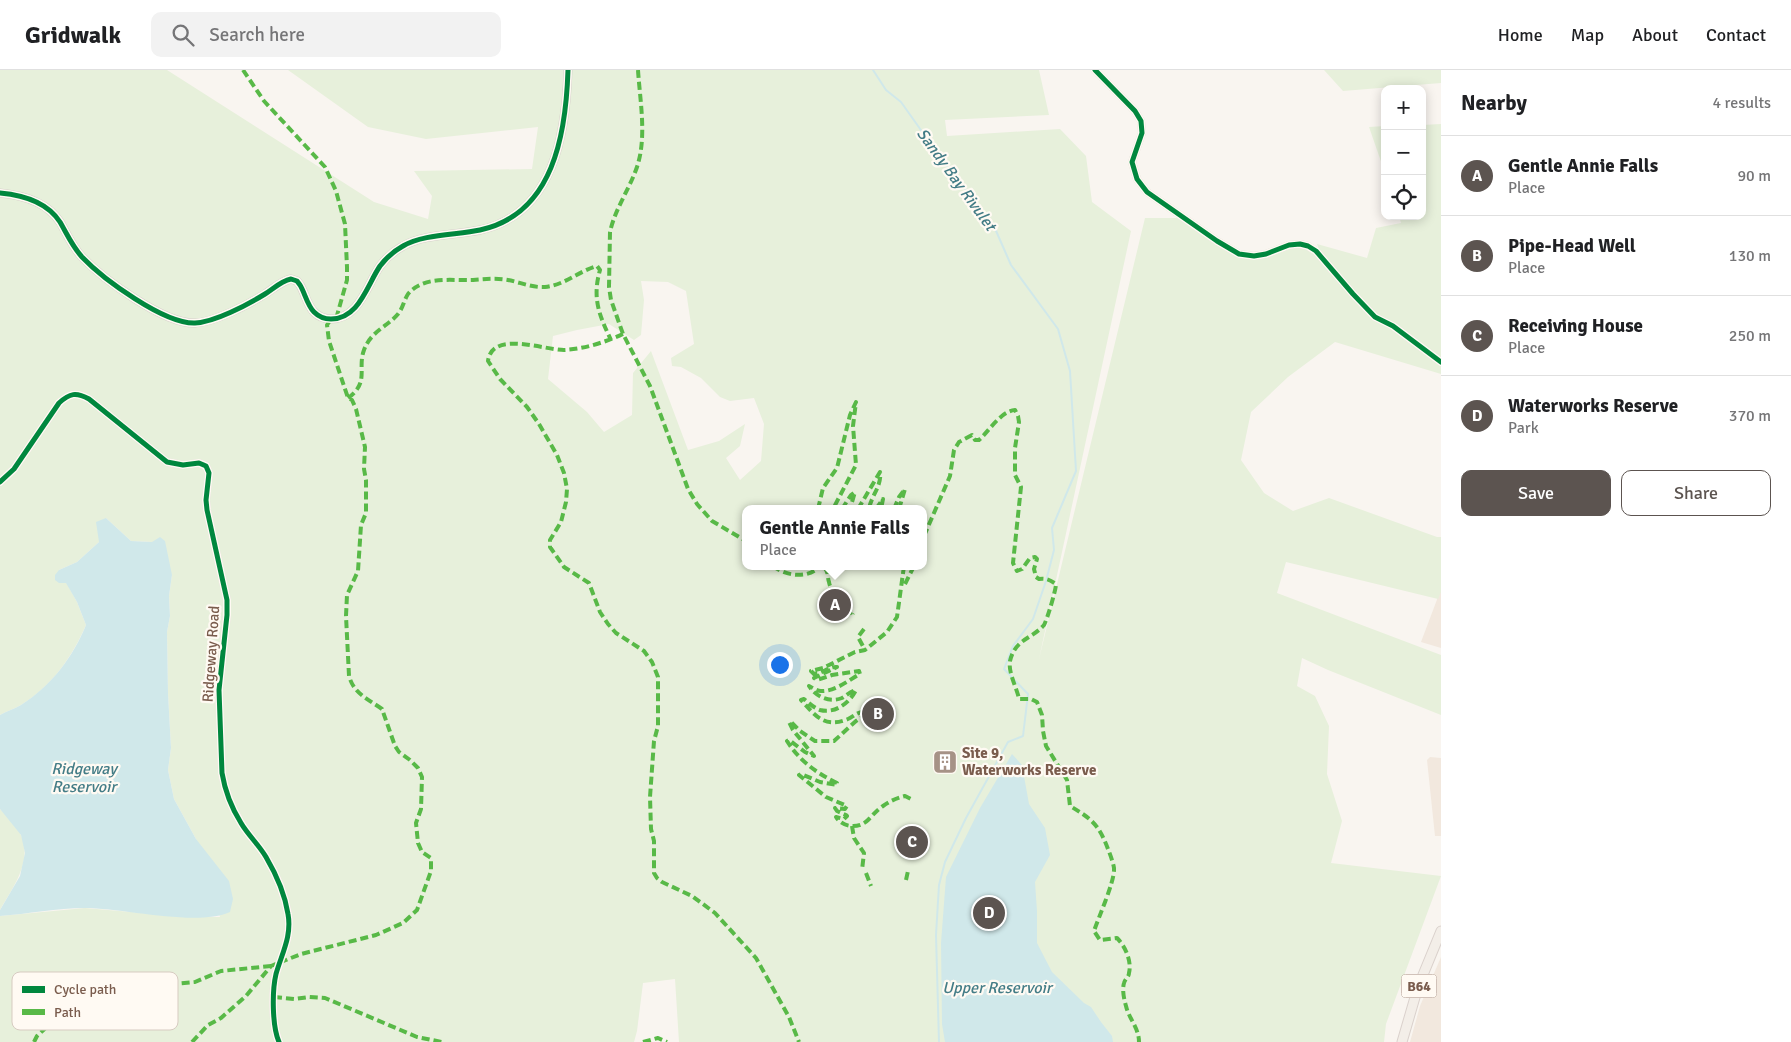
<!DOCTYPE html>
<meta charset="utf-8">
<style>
:root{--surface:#fff;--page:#f2f2f2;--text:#202124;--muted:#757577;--line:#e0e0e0;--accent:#5c5450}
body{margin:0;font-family:Signika,sans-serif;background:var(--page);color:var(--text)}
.controls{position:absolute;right:15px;top:15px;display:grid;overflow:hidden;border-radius:10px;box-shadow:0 2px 12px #0003}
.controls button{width:45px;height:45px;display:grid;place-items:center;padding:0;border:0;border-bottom:1px solid var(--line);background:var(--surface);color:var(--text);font:25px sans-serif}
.you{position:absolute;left:779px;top:594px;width:18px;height:18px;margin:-12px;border:4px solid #fff;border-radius:50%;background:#1a73e8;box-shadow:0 0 0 8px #1a73e833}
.badge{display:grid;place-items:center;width:32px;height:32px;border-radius:50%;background:var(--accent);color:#fff;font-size:16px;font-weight:700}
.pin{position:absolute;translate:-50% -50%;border:2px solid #fff;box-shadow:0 1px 5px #0006}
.popup{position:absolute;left:742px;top:435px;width:185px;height:65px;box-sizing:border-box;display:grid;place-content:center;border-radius:10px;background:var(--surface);filter:drop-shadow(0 1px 4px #0005);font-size:16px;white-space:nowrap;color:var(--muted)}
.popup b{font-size:19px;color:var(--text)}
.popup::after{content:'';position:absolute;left:50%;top:100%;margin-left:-10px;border:10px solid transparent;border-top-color:var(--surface)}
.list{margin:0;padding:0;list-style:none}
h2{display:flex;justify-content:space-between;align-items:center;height:65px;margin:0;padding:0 20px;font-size:21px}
h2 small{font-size:16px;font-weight:400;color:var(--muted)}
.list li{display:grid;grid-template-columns:32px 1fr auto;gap:15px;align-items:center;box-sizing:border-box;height:80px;padding:0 20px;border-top:1px solid var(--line)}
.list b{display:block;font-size:19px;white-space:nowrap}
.list p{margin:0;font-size:16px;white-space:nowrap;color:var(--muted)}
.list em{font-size:16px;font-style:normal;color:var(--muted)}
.actions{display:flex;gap:10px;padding:15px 20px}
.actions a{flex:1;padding:11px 0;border:1px solid var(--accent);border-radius:10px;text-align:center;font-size:18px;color:var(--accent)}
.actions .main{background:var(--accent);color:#fff}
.icon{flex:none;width:28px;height:28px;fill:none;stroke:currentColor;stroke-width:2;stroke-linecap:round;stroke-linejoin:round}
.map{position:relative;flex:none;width:1441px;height:972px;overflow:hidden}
header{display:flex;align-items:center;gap:30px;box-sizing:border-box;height:70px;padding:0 25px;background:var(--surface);border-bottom:1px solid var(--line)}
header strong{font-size:24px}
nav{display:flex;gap:28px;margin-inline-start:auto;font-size:18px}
.search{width:350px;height:45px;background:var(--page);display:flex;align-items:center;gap:12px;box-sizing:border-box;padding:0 18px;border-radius:10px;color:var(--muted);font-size:19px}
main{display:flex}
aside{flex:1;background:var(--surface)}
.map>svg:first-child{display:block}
.residential{fill:#f2e8de}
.green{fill:#e7f0db;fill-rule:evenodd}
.water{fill:#d0e8ea}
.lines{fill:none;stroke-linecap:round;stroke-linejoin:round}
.stream{stroke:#d0e8ea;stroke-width:2}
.minor-casing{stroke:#d7d1cb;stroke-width:8}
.tertiary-casing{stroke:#d7d1cb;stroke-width:9}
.primary-casing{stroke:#dad1cc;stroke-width:11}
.minor{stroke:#fefefd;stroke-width:5.5}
.tertiary{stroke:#fefefd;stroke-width:7}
.primary{stroke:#f3eee8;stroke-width:9}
.quiet{stroke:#58b947;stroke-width:4;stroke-dasharray:8 4;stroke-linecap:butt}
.cycleway-casing{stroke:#fffaf3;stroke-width:8}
.cycleway{stroke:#00873e;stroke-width:5}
.labels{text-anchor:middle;stroke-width:4.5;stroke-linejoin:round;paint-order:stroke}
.shield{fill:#fffaf3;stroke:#a28b7f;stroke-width:1}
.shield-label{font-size:14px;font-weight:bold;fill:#7a5c4d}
.street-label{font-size:15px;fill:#7a5c4d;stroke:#fffaf3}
.poi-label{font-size:15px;font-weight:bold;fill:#7a5c4d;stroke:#fffaf3;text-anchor:start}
.water-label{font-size:16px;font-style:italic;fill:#437c86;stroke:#fffaf3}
.key{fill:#fffaf3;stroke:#d7cbc1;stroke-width:1}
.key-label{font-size:14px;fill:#7a5c4d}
</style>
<header>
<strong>Gridwalk</strong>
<div class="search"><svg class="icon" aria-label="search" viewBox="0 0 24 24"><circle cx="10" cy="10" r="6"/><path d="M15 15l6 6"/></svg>Search here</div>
<nav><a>Home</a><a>Map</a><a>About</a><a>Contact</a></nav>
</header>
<main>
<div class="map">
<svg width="1441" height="972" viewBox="0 0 1441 972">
<rect width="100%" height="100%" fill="#f9f5f0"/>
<path class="residential" d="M 1441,519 L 1441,578 L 1421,572 Z
M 1430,687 L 1441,688 L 1441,766 L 1435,766 L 1427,690 Z
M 1441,887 L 1441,972 L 1410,972 L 1420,936 Z"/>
<path class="green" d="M 0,0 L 167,0 L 374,132 L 428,149 L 432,126 L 414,101 L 532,99 L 538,57 L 426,69 L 368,57 L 288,0 L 1039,0 L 1049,45 L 945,50 L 947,66 L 1060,59 L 1086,86 L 1092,132 L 1131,161 L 1039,589 L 1145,148 L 1186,148 L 1231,180 L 1254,186 L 1300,174 L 1321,185 L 1317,174 L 1367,188 L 1376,158 L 1401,153 L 1399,146 L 1422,146 L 1422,55 L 1441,54 L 1441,304 L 1335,272 L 1288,307 L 1251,342 L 1241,390 L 1264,423 L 1293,441 L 1329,428 L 1437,467 L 1441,467 L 1441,522 L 1438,529 L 1286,492 L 1277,523 L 1441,585 L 1441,645 L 1328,600 L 1302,588 L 1297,616 L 1315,626 L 1329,656 L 1327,704 L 1342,751 L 1331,793 L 1441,806 L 1386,954 L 1384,972 L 679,972 L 675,909 L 643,913 L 637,961 L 634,972 L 0,972 L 0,846 L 85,838 L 189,847 L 220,847 L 196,769 L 174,729 L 168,700 L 171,678 L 168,623 L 167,562 L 170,546 L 169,526 L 172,505 L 152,472 L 131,471 L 106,448 L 99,472 L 77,492 L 59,500 L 59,513 L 66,512 L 77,532 L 86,555 C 72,587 52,616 21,635 C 14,639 7,641 0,645 ZM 641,211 L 668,212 L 686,221 L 694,274 L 671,288 L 672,296 L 681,297 L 701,308 L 720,327 L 730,331 L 754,328 L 764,354 L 761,391 L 740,410 L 726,388 L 740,376 L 745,354 L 719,371 L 688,380 L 651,281 L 633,303 L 632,345 L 604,362 L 587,342 L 548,309 L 553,266 L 577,260 L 609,254 L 634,270 L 641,265 L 644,230 ZM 746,439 L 924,439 L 924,496 L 746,496 Z
M 1324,0 L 1441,0 L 1441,13 L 1343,21 Z
M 1385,56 L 1385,103 L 1369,57 Z
M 0,739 C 7,746 16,754 20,763 C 34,790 13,817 0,840 Z"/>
<path class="water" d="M 106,448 L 131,471 L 152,472 L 160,467 L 165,471 L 172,505 L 169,526 L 170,546 L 167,562 L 168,623 L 171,678 L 168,700 L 174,729 L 196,769 L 229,811 L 233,829 L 230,842 C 196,857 124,838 85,838 C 57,838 28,844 0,846 L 0,840 L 20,806 L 25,783 L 21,765 L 0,739 L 0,645 C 7,641 14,639 21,635 C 51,616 73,587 86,555 L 77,532 L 66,513 L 59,513 L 55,510 L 55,505 L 59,500 L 77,492 L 99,472 L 96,452 Z
M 1012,684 L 1022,695 L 1029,734 L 1045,758 L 1050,785 L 1035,812 L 1037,841 L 1037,873 L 1052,902 L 1084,933 L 1091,937 L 1101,952 L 1112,966 L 1113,972 L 945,972 L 942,954 L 941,873 L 946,807 L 980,738 Z"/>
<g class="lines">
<path class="stream" d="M 873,0 L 886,20 L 901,32 L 945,94 L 993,154 L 1011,195 L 1058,259 L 1070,301 L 1076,401 L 1052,458 L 1054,480 L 1046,511 L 1033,549 L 1013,576 L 1004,599 L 1028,624 L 1023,666 L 1008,672 L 966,748 L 945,792 L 939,815 L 936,865 L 939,972"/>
<defs>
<path id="minor" d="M 1095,0 L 1135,41 L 1141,51 L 1142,63 L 1132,92 L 1137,109 L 1147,122 L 1217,171 L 1239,184 L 1254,186 L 1266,184 L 1289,175 L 1300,174 L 1308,176 L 1316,181 L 1353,224 L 1375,247 L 1393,256 L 1441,292
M 0,412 L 14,399 L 59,333 C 70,323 76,322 89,329 L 167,392 L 183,395 L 199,393 L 206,396 L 209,403 L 206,430 L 207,440 L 227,530 L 227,545 L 219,620 L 222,703 C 225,721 231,737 241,753 C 248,765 259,775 266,787 C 276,804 285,825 288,844 C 292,866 282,883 276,904 C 272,921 272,956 279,972"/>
<path id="tertiary" d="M 0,123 C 22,125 47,132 60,152 C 67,164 72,176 82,187 C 103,209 164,254 195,253 C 215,252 247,235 265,224 C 273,219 281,211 291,209 L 297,211 L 300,215 C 305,223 307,235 314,242 C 318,246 325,249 331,249 C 359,249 367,215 380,196 C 386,188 394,181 403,176 C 423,164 457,165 480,160 C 554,144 566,63 568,0"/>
<path id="primary" d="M 1402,972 L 1418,917 L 1441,861"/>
</defs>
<use href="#minor" class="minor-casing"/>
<use href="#tertiary" class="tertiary-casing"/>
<use href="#primary" class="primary-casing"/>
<use href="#minor" class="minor"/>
<use href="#tertiary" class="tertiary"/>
<use href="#primary" class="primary"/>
<path class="quiet" d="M 243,0 L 264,31 L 325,97 L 336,121 L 345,154 L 347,197 L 347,210 L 336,249
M 638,0 C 640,31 647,67 637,97 C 629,120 615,139 610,162 L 609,217 L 611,230 L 623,264 L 650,316 L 688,419 L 697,434 L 712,451 L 746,471
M 623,264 C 606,272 584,279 564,280 C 544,280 492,260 488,291 L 500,309 L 527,337 L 539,354 L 557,385 L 564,403 L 567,419 L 566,432 L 561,452 L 550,470 L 550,477 L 564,497 L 589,513 L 600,542 L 608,554 L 616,563 L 644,581 L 652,592 L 658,607 L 658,656 L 654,671 L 650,727 L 651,759 L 654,771 L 654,803 L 657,808 L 662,812 L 692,826 L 715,843 L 756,888 L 789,947 L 799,972
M 348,328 C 370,312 357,299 364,280 C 371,261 387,257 398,244 C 403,238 404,230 408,224 C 424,205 453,211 473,210 C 485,209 496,208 508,210 C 519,212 533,218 545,217 C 565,215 579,201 597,196 L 600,200 C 592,228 599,245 611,270
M 818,439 L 823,418 L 837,398 L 850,345 L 856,332 L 853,356 L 856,395 L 833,439
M 842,439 L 851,425 L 855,422 L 850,439
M 858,439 L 880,402 C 882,416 871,426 869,439
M 876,439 L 883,429 L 881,439
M 894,439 L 899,427 L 905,419 L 899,439
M 924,466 L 950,406 L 954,380 L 959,372 L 972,365 L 975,370 L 979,370 C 989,361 1001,341 1015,340 L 1018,346 L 1019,352 L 1015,378 L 1015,405 L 1021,417 L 1013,493 L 1017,501 L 1022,499 L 1030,488 L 1035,487 L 1037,489 L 1034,499 L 1036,507 L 1039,509 C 1046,508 1050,510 1056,514 C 1056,520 1047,550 1044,555 C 1032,569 1015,569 1010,591 C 1008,603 1017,618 1019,629 L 1031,629 L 1037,632 L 1042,645 L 1043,661 L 1046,676 L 1067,710 L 1070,736 C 1092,749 1099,755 1108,779 C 1110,784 1113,792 1114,798 C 1115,811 1099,846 1094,861 L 1100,870 L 1117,868 C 1125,876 1132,891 1129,903 C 1129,907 1125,909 1124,913 C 1122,920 1124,929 1126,936 C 1129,949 1139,958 1139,972
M 773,496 C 785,506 808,509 819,497
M 904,496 L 897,547 L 887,562 L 865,580 L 855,582 L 823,598 L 811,601 L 814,604 C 822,604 829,596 837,597 L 814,608 L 817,610 L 832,605 L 859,601 L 860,604 C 849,610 834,622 821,621 C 817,621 813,618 809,616 C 816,627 830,633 842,628 C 847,625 851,621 856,620 C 850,632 836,644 820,640 C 814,638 809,633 804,629 L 801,630 C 815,645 824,659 848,649 C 853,647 856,643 862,642 L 868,643 L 856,651 L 834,671 L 815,671 L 800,661 L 791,652 L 789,652 L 793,660 L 814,686 L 805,682 L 789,670 L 787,671 C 799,690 816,703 837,713 L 837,715 L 820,712 L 801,704 L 799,705 L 826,727 L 847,736 L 845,739 L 835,738 L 837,741 L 846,745 L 847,746 L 844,749 L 836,747 C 843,758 859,759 868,750 C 873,745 877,740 883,736 C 890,731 897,728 905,726 L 911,729
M 824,497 C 829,502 827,506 829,512 C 831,525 847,534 851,546 L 853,543
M 905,514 L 914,496
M 864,559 L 858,567 L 865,580
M 852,756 L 854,768 L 864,783 L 862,800
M 866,803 L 871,816
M 906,810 L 908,801
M 274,927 L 295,929 L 309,927 L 325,928 L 417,967 L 442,972
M 34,972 L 37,966 L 80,926 L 118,919 L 195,912 L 221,901 L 271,896
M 192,972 L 208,955 L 221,948 L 246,926 L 271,896 L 301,884 L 376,865 L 403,853 L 417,840 L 431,801 L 431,788 L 422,782 L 418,773 L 416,753 L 421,739 L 422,707 L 418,698 L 410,690 L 399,682 L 395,676 L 382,639 C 368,629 354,624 349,606 L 346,546 L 347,525 L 358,501 L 361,455 L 366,443 L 366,410 L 364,399 L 365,377 L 356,339 L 352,330 L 348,328 L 329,271 L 327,255 L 331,249
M 643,972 L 658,968 L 667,972"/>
<defs>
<path id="cycleway" d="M 1095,0 L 1135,41 L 1141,51 L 1142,63 L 1132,92 L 1137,109 L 1147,122 L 1217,171 L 1239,184 L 1254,186 L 1266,184 L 1289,175 L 1300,174 L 1308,176 L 1316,181 L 1353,224 L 1375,247 L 1393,256 L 1441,292
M 0,123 C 22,125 47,132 60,152 C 67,164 72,176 82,187 C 103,209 164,254 195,253 C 215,252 247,235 265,224 C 273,219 281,211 291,209 L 297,211 L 300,215 C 305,223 307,235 314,242 C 318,246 325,249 331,249 C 359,249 367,215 380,196 C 386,188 394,181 403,176 C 423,164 457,165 480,160 C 554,144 566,63 568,0
M 0,412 L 14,399 L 59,333 C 70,323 76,322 89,329 L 167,392 L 183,395 L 199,393 L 206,396 L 209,403 L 206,430 L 207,440 L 227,530 L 227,545 L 219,620 L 222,703 C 225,721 231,737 241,753 C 248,765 259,775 266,787 C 276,804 285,825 288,844 C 292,866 282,883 276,904 C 272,921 272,956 279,972"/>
</defs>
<use href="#cycleway" class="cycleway-casing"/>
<use href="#cycleway" class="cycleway"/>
</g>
<defs>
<symbol id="building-square" viewBox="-11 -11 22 22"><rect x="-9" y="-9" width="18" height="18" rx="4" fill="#a69286" stroke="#fffaf3"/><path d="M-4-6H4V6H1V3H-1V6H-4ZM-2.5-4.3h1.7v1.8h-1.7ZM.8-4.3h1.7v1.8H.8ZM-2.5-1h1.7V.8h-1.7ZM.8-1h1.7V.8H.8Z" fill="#fff"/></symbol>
</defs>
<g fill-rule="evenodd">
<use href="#building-square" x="931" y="678" width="28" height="28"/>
</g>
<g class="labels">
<rect class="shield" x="1401.5" y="904.5" width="35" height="23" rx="4"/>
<g class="shield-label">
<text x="1419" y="921">B64</text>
</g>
<g class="street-label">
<text transform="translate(211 584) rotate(-86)" y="5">Ridgeway Road</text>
</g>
<g class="poi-label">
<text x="962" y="688">Site 9,<tspan x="962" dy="17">Waterworks Reserve</tspan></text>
</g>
<g class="water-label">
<text transform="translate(957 109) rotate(54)" y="6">Sandy Bay Rivulet</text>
<text x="84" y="704">Ridgeway<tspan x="84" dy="18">Reservoir</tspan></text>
<text x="997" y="923">Upper Reservoir</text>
</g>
</g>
<rect x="12" y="902" width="166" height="58" rx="8" class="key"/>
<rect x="22" y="916" width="23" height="7" fill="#00873e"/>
<rect x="22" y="939" width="23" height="6" fill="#58b947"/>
<g class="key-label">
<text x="54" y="924">Cycle path</text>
<text x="54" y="947">Path</text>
</g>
</svg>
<div class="controls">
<button>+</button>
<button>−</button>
<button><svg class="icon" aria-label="locate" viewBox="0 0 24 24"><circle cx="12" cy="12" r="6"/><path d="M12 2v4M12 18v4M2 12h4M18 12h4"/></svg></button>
</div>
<div class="you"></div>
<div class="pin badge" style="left:835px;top:535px">A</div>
<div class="popup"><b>Gentle Annie Falls</b>Place</div>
<div class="pin badge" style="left:878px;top:644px">B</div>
<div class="pin badge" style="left:912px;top:772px">C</div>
<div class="pin badge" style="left:989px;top:843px">D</div>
</div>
<aside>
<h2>Nearby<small>4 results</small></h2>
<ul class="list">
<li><span class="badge">A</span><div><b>Gentle Annie Falls</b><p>Place</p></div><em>90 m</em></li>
<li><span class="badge">B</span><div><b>Pipe-Head Well</b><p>Place</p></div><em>130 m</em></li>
<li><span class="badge">C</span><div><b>Receiving House</b><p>Place</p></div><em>250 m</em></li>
<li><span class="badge">D</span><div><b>Waterworks Reserve</b><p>Park</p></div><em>370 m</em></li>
</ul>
<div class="actions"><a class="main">Save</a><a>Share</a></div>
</aside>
</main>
